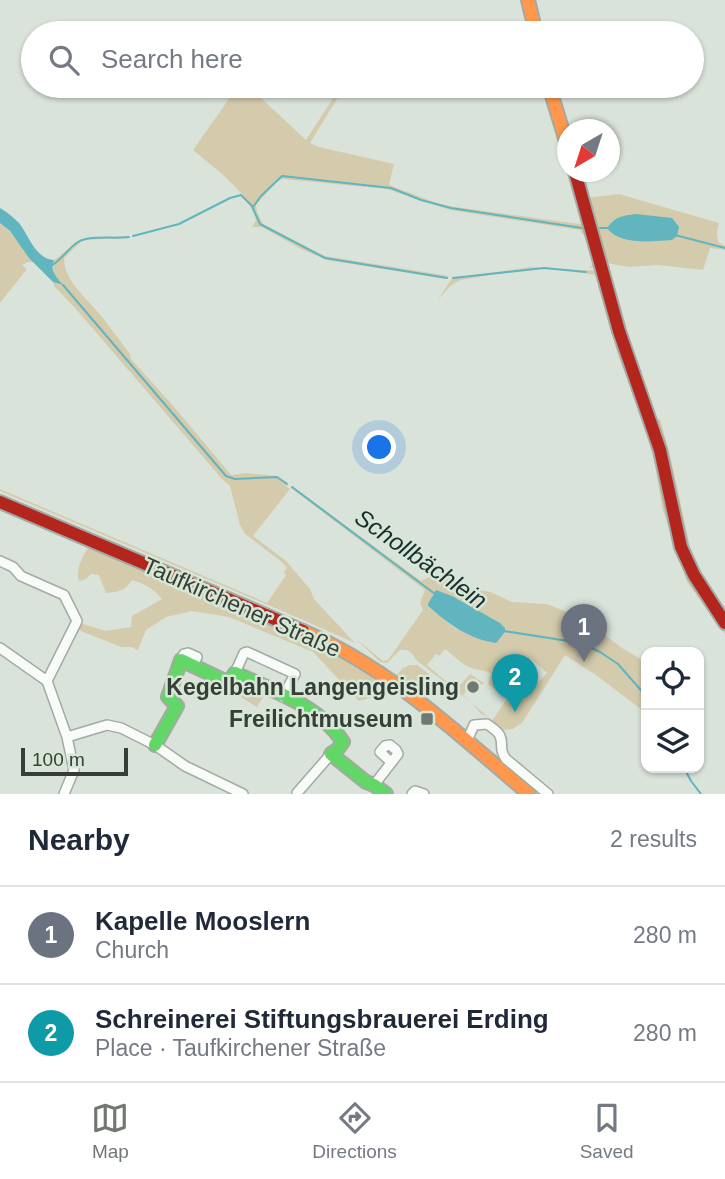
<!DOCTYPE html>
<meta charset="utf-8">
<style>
:root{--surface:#fff;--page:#f2f2f3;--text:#1f2937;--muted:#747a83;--line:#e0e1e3;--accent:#707871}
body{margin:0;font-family:Helvetica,sans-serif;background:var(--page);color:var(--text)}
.controls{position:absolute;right:21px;bottom:21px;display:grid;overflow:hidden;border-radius:14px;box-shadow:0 2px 5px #0004}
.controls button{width:63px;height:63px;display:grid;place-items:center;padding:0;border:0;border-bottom:2px solid var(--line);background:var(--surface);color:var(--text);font:35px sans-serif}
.compass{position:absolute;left:557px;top:119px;width:63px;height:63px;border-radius:50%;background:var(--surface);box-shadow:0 2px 5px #0004;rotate:219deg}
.scale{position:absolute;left:21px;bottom:18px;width:107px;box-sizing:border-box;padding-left:7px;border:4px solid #373e38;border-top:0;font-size:19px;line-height:24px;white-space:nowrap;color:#373e38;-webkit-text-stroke:5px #d6e7d6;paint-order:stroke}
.you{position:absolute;left:380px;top:448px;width:24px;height:24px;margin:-18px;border:5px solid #fff;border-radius:50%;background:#1a73e8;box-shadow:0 0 0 10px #1a73e833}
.badge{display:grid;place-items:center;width:46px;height:46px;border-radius:50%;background:var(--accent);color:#fff;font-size:23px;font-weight:700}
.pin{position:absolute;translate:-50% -58px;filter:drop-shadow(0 2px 4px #0008)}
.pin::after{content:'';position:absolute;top:37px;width:24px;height:21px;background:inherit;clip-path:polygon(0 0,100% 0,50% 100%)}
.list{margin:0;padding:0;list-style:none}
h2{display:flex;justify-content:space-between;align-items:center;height:91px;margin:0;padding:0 28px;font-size:30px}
h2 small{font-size:23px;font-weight:400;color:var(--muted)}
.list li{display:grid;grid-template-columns:46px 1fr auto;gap:21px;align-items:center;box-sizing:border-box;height:98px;padding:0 28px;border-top:2px solid var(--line)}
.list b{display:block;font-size:26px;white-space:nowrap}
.list p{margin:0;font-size:23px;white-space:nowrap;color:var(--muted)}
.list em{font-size:23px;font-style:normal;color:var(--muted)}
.icon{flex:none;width:38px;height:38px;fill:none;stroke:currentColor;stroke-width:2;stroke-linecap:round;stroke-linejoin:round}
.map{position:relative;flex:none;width:725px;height:794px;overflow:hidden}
.search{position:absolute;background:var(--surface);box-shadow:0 2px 5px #0004;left:21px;right:21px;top:21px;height:77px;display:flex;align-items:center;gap:18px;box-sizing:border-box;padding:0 24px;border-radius:38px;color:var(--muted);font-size:26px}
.sheet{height:287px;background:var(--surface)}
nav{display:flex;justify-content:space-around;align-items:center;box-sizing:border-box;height:98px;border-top:2px solid var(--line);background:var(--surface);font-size:19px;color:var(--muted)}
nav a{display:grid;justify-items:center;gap:4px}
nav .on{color:var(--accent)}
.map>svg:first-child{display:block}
.green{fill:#d4cbad;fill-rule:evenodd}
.water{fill:#60b5bf}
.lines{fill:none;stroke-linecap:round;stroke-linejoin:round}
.stream{stroke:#60b5bf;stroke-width:2}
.street-casing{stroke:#a3aaa4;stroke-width:12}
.fast-casing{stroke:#a3aaa4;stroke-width:16}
.slow-casing{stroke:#a3aaa4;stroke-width:16}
.jam-casing{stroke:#a3aaa4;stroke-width:16}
.street{stroke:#f9fbf9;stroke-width:9}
.fast{stroke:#63d668;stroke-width:12}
.slow{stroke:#ff974d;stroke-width:12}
.jam{stroke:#b3261e;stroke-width:12}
.poi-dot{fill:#707871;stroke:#d6e7d6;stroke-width:2.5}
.labels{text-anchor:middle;stroke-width:5;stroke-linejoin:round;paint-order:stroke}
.street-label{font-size:23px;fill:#373e38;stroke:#d6e7d6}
.poi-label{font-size:23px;font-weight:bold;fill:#373e38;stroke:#d6e7d6;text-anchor:end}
.water-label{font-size:24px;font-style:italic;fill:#192d30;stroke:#d6e7d6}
</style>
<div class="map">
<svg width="725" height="794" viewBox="0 0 725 794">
<rect width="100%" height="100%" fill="#dae3da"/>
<path class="green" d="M 238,86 L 248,86 L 306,140 L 341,86 L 345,86 L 310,143 L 319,147 L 394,164 L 389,185 L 434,202 L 448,206 L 580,224 L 582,222 L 568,172 L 570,172 L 595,267 L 589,268 L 593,264 L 593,261 L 587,240 L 580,230 L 450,210 L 387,189 L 283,179 L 277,181 L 256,205 L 257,212 L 263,224 L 325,256 L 449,276 L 447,279 L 327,260 L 301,249 L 262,227 L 252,227 L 256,220 C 249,192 215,169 193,150 Z
M 619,194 L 719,223 L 717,231 L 718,242 L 725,246 L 725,250 L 710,248 L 703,270 L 657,265 L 629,267 L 612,264 L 604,261 L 586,198 Z
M 0,223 C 14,233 22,249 34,262 L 28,262 L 22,265 L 27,269 L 0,303 Z
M 128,236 L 129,238 L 83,240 L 64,258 C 64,282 89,300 103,318 C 112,330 121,342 130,354 L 131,359 L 176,409 L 231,475 L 246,473 L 277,476 L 288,483 L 286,486 L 290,489 L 253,536 L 285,560 L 310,589 L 314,599 L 355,643 L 296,617 L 0,491 L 0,489 L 267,603 L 286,575 L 284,572 L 287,568 L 282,562 L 245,534 L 240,525 L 230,486 L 222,479 L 76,309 L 54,286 L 53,282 L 62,285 L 54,275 L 52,262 L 81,239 Z
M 531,267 L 598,271 L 649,430 L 647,432 L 617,352 L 597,275 C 584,274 571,270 559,269 C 526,267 492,275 461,280 C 450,284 445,292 437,301 L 453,277 L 459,277 Z
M 660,419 L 670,455 L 690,547 L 701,572 L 725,609 L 725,616 L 690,558 L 656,422 L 657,420 Z
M 649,436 L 699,592 L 725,630 L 725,634 L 687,582 L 662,507 L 655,464 L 648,438 Z
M 292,486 L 421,581 L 440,572 L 470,588 L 490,592 L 512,602 L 547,604 L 586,620 L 622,648 L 646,662 L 646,713 L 596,675 L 565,655 L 522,723 L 513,729 L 503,730 L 492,721 L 507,699 L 488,684 L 491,674 C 484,669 477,671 469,667 C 460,663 453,655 445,649 L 439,656 L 436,654 L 427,665 L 456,690 L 470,674 L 484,683 L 482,685 L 476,680 L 463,695 L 488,717 L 481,714 L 472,703 L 416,660 C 413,653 409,649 400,650 L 387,663 L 380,662 L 355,638 L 383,661 L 388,660 L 423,610 L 420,603 L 425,590 L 291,488 ZM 442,592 L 500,623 L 456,629 L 428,607 L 434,593 ZM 522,655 C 533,660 538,664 547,673 L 535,686 L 527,680 L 518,689 L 498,670 L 507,663 L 506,658 L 517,660 Z
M 94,548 L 317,644 L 356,666 L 373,678 L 376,683 L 389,692 L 359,701 L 313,652 L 229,617 L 192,611 L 166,617 L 146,630 L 138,650 L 131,647 L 121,647 L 76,629 L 80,623 L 106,631 L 131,627 L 132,616 L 162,599 C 154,589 145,584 132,580 C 125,591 119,592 106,593 L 99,575 L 91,574 L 86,579 L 79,581 C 75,571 82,558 87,549 Z
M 410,665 L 417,665 L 429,674 L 432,679 L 426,689 L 418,692 L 411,689 L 396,676 L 403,668 Z
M 243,684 L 265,694 L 257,707 L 236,694 L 239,687 Z"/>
<path class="water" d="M 0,208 C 7,212 13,217 19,223 C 29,235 35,259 54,260 C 49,270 57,278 63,285 L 53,282 L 29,258 L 10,231 L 0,223 Z
M 636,214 L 672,218 L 679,227 L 677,236 L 672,240 C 653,241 620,246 607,228 C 616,216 622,216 636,214 Z
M 436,590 L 452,596 L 500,623 L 505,628 L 505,632 L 496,643 C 469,639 448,624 428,606 L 428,604 Z"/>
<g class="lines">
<path class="stream" d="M 253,207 L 261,196 L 282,176 L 391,188 L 421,200 L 451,208 L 582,228
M 600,228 L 608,228
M 675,235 L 725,248
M 133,236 L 179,224 L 230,198 L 241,195 L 252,206 L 260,224 L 325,258 L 447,278
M 52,265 C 62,260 68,248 78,242 C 89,235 115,239 129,237
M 453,278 L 544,268 L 586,272
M 63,285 L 226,476 L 235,479 L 277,477 L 287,484
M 292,487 L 435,594
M 504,631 L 581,643 L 600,652 L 618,664 L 646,696
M 684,768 L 691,781 L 701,794"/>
<defs>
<path id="street" d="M 0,561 L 13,567 L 21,576 L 64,595 L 77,621 L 47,681
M 0,648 L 47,681 L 67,737 L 74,770 L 64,794
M 181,660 L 184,654 L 188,653 L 197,657 L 193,666
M 235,673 L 244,653 L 247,652 L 295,674 L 283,697
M 67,737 L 107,725 L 121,728 L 155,745 L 185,766 L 243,794
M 467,741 L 474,725 L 487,724 C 491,727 498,731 500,736 C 504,745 498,748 506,759 L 548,794
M 374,785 L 398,754 L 396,750 L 390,745 L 385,746 L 380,752 L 391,762
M 297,793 L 331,754
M 412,794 L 415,791 L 424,794"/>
<path id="fast" d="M 155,745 L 177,706 L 168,697 L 181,660 L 227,682 L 230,681 L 235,673 C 272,690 320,706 343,742 L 337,750 L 331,754 L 366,782 L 374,785 L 386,794"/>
<path id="slow" d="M 528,0 L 536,33
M 549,86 L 568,148
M 303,631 C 390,668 458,734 529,794"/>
<path id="jam" d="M 575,172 L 619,331 L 660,450 L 681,547 L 694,575 L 725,623
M 0,502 L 303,631"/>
</defs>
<use href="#street" class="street-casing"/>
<use href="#fast" class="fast-casing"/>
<use href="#slow" class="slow-casing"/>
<use href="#jam" class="jam-casing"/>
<use href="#street" class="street"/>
<use href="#fast" class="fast"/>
<use href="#slow" class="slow"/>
<use href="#jam" class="jam"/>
</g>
<g class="poi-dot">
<circle cx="473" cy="687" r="7"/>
<rect x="420" y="712" width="14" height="14" rx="3.5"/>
</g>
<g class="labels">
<g class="street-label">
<text transform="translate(242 607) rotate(24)" y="8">Taufkirchener Straße</text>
</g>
<g class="poi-label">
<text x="459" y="695">Kegelbahn Langengeisling</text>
<text x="413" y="727">Freilichtmuseum</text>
</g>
<g class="water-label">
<text transform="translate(421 559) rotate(35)" y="8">Schollbächlein</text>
</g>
</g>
</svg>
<div class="controls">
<button><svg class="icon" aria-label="locate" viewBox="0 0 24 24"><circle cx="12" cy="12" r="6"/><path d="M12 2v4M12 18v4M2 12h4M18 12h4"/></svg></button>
<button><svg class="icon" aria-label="layers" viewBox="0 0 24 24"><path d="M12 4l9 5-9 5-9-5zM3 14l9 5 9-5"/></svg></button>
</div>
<svg class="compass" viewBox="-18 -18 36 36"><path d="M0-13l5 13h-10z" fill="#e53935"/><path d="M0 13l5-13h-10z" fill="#747a83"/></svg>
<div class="scale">100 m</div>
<div class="you"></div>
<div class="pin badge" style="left:584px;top:662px;background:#6b7280">1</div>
<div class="pin badge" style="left:515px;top:712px;background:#0f9aa8">2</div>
<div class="search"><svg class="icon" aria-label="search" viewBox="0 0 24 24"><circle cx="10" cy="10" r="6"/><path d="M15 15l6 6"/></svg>Search here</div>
</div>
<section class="sheet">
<h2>Nearby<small>2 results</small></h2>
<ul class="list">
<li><span class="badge" style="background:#6b7280">1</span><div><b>Kapelle Mooslern</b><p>Church</p></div><em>280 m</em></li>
<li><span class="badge" style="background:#0f9aa8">2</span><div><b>Schreinerei Stiftungsbrauerei Erding</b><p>Place · Taufkirchener Straße</p></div><em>280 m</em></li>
</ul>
</section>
<nav>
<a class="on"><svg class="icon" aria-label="map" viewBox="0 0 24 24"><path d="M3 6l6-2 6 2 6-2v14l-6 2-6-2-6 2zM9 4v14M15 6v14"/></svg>Map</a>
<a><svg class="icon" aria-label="directions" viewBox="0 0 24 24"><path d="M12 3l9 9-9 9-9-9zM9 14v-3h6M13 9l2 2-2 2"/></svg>Directions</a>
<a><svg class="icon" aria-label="saved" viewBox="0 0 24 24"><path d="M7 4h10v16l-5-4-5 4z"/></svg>Saved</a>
</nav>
